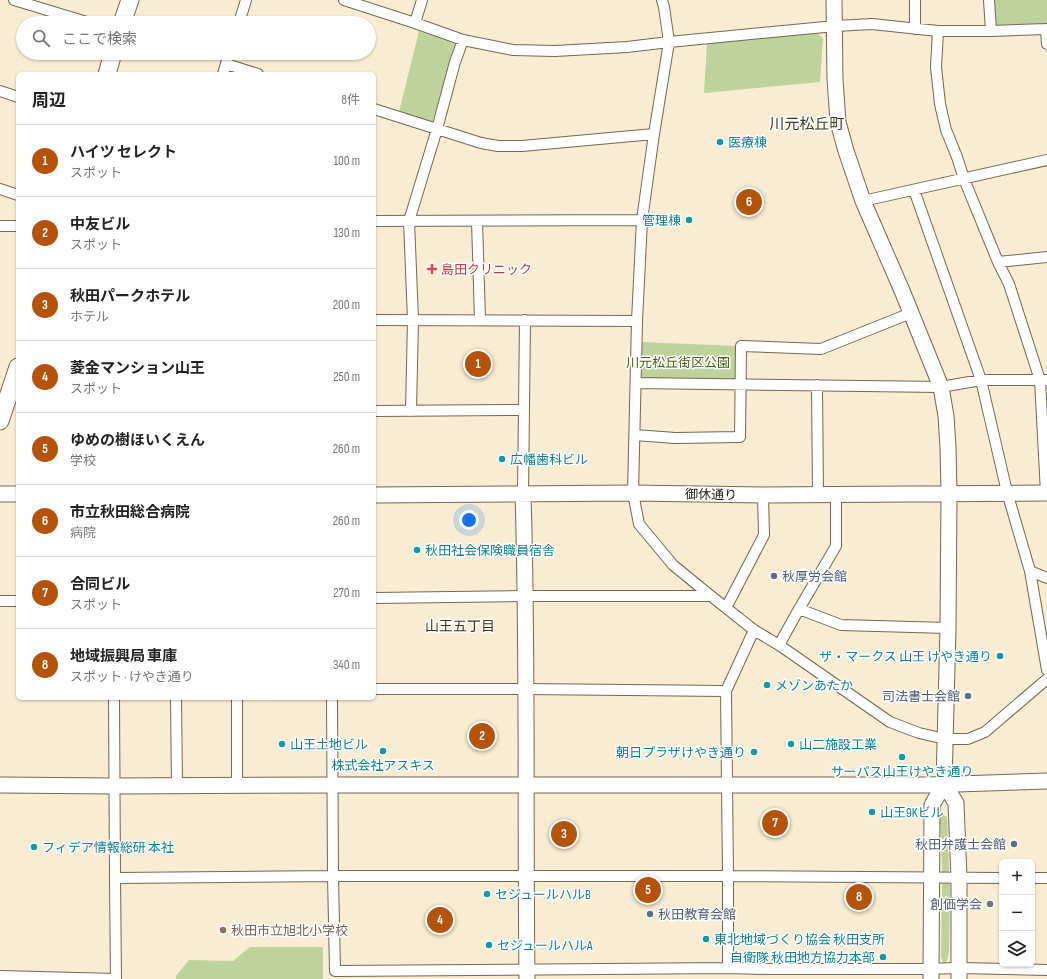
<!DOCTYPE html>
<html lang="ja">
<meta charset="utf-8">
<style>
:root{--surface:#fff;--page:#f6f6f6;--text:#222;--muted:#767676;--line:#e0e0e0;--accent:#b45309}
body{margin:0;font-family:"Sofia Sans Condensed","Noto Sans JP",sans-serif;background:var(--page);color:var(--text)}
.controls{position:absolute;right:12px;bottom:12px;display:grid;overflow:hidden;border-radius:6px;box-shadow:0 1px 3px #0004}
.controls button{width:36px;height:36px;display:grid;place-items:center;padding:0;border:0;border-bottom:1px solid var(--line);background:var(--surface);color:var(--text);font:20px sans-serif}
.you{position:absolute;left:469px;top:520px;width:14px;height:14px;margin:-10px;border:3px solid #fff;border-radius:50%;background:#1a73e8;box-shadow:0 0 0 6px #1a73e833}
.badge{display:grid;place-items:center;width:26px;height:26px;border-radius:50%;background:var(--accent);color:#fff;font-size:13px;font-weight:700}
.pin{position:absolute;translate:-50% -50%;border:2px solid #fff;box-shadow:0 1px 4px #0006}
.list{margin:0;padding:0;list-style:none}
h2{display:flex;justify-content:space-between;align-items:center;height:52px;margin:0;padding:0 16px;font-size:17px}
h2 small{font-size:13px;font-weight:400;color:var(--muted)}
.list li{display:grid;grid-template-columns:26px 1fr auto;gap:12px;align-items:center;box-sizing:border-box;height:72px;padding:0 16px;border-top:1px solid var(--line)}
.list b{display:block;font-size:15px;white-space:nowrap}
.list p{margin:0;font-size:13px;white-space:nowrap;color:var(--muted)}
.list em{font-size:13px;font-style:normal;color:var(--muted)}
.icon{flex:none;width:22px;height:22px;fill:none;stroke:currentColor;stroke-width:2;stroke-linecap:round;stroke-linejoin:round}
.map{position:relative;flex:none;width:1047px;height:979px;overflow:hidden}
.search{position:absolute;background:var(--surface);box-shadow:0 1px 3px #0004;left:16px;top:16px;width:360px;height:44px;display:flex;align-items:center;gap:10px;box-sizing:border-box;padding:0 14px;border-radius:22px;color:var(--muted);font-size:15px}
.panel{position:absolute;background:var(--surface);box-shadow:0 1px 3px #0004;left:16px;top:72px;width:360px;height:628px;border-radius:6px}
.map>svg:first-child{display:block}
.green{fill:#bed29b}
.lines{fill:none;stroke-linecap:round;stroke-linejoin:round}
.street-casing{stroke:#726850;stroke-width:12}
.secondary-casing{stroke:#726850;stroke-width:17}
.primary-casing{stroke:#726850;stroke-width:19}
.street{stroke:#fff;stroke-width:10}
.secondary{stroke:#fff;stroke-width:15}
.primary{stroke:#fff;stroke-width:17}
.culture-dot{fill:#0f9aa8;stroke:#fff;stroke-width:1.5}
.health-dot{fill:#e0444e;stroke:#fff;stroke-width:1.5}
.service-dot{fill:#5c6f8a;stroke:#fff;stroke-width:1.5}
.worship-dot{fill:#6b7280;stroke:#fff;stroke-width:1.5}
.education-dot{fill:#8d6e63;stroke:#fff;stroke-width:1.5}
.labels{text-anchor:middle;stroke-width:3;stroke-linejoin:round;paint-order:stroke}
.culture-label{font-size:13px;fill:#0d838f;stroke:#fff;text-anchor:start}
.health-label{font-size:13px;fill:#be3a42;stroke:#fff;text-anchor:start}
.park-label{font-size:13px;fill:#495d13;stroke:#fff}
.street-label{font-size:13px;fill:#242016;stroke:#fff}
.service-label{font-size:13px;fill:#4e5e75;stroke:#fff;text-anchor:start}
.worship-label{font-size:13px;fill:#5b616d;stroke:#fff;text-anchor:end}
.education-label{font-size:13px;fill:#785e54;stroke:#fff;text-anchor:start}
.neighbourhood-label{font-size:14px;fill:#3f3620;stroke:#fff}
.quarter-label{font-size:15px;fill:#3f3620;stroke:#fff}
</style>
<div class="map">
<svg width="1047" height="979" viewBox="0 0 1047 979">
<rect width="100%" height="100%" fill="#f8edd2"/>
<path class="green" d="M 993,0 L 1047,0 L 1047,24 L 994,25 Z
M 419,31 L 456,44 L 432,123 L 399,112 Z
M 815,31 L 823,38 L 820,82 L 704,93 L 707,43 Z
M 642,342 L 737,346 L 736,380 L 641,380 Z
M 943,815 L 947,817 L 949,870 L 947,875 L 944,875 L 942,870 L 940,817 Z
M 944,880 L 947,880 L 950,885 L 949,951 L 948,958 L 946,962 L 943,962 L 941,957 L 942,885 Z
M 250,947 L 323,947 L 323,979 L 176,979 L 176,976 L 189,960 L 233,961 Z"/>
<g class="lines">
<defs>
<path id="street" d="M 14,0 L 90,23
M 344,0 L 415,23 L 463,40 L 513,50 L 555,51 L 627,47 L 669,42 L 835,26 L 872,24 L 938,31 L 991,31 L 1047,29
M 662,0 L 664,7 L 669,42 L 654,134 L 642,220 L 637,321 L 633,493 L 639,524 L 673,565 L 711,596 L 754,630 L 779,645 L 890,722 L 919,733 L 945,739 L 968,739 L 985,732 L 1047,679
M 915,0 L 915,29
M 989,0 L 991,31
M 239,23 L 246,0
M 415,23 L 422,0
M 1046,29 L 1047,44
M 938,31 L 936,67 L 940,104 L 946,130 L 957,157 L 964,179 L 998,262 L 1009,284 L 1040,380 L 1046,493
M 226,64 L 258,74
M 223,74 L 229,53
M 0,91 L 18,97
M 374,109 L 481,143 L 498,146 L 522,146 L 654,134
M 0,189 L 18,195
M 914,190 L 981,380 L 1007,492 L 1030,571 L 1047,670
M 863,201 L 1047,160
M 374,221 L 642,220
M 477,221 L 480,320
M 0,226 L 18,226
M 998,262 L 1047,257
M 374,320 L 637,321
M 636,383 L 941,387 L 981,380 L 1047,380
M 817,385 L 818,495
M 374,411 L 524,410
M 411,411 L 413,320 L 409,221 L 437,129 L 455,62 L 463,40
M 635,435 L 675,438 L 740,437 L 741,346 L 821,349 L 911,313
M 523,494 L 525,320
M 1030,571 L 1047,578
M 374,598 L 526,596 L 711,596
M 0,601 L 18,601
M 726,608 L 764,535 L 763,495
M 799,609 L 836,546 L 836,495
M 779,645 L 799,609 L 841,625 L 948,628
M 374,689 L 526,689 L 726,691
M 114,698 L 115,878 L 333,876 L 728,876 L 1002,878
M 176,698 L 177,786
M 237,698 L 237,786
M 332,698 L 333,876 L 335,971 L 728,968 L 769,969 L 925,969 L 959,968 L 1047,970
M 115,878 L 116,979
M 1032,878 L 1047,878
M 728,968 L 728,876 L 726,691 L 754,630
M 0,976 L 116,979"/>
<path id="secondary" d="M 834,0 L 835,79 L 838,122 L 846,151 L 863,201 L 903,293 L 941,387 L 946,416 L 948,447 L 949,494 L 948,628 L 944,784 L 932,805 L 931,979
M 0,494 L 18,494
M 523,494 C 528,655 525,817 527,979
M 374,495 L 633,493 L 763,495 L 1047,493
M 944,784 L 956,803 L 959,878 L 959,979
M 0,785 L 114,786 L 333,785 L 926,785 L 1047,781"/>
<path id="primary" d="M 122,23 L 130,0
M 107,74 L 113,53
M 0,421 L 18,367"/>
</defs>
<use href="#street" class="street-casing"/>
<use href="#secondary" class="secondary-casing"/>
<use href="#primary" class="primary-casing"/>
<use href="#street" class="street"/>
<use href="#secondary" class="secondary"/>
<use href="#primary" class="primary"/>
</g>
<g class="culture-dot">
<circle cx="720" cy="142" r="4"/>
<circle cx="689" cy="220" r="4"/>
<circle cx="502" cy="459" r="4"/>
<circle cx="417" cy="550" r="4"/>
<circle cx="1000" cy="656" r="4"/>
<circle cx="767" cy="685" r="4"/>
<circle cx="282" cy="744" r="4"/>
<circle cx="791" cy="744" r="4"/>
<circle cx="383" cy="751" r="4"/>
<circle cx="754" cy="752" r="4"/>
<circle cx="902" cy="757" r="4"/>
<circle cx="872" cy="812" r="4"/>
<circle cx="34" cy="847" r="4"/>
<circle cx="487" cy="894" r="4"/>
<circle cx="706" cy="939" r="4"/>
<circle cx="489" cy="945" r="4"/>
<circle cx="883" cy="957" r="4"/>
</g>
<path class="health-dot" d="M430 263h4v4h4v4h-4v4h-4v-4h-4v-4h4z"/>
<g class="service-dot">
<circle cx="774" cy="576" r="4"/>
<circle cx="968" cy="696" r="4"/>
<circle cx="1014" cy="844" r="4"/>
<circle cx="650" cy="914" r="4"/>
</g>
<circle class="worship-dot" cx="990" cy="904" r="4"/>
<circle class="education-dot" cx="223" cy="930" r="4"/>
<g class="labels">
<g class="culture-label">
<text x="728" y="147">医療棟</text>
<text x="681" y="225" text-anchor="end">管理棟</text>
<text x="510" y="464">広幡歯科ビル</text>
<text x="425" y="555">秋田社会保険職員宿舎</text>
<text x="992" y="661" text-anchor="end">ザ・マークス 山王 けやき通り</text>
<text x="775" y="690">メゾンあたか</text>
<text x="290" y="749">山王土地ビル</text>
<text x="799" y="749">山二施設工業</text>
<text x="746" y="757" text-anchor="end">朝日プラザけやき通り</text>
<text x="383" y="770" text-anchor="middle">株式会社アスキス</text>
<text x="902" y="776" text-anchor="middle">サーパス山王けやき通り</text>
<text x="880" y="817">山王9Kビル</text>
<text x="42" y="852">フィデア情報総研 本社</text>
<text x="495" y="899">セジュールハルB</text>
<text x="714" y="944">東北地域づくり協会 秋田支所</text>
<text x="497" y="950">セジュールハルA</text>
<text x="875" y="962" text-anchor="end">自衛隊 秋田地方協力本部</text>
</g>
<g class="health-label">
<text x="441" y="274">島田クリニック</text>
</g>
<g class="park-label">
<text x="678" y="367">川元松丘街区公園</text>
</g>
<g class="street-label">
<text transform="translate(711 494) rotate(1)" y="5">御休通り</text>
</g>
<g class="service-label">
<text x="782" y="581">秋厚労会館</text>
<text x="960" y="701" text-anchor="end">司法書士会館</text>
<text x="1006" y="849" text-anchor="end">秋田弁護士会館</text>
<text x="658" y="919">秋田教育会館</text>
</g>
<g class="worship-label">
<text x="982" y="909">創価学会</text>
</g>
<g class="education-label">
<text x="231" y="935">秋田市立旭北小学校</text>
</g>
<g class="neighbourhood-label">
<text x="460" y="631">山王五丁目</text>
</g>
<g class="quarter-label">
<text x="807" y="129">川元松丘町</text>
</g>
</g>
</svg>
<div class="controls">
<button>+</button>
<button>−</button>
<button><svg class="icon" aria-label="layers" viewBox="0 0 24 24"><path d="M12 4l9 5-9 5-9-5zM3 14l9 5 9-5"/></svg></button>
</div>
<div class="you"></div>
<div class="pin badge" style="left:478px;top:364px">1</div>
<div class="pin badge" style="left:482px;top:736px">2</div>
<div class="pin badge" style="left:564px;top:834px">3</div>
<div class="pin badge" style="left:440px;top:920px">4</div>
<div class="pin badge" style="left:648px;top:890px">5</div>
<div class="pin badge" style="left:749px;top:202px">6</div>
<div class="pin badge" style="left:775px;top:823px">7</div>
<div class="pin badge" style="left:859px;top:897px">8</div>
<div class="search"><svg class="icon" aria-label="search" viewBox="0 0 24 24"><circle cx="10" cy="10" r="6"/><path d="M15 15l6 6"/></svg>ここで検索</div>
<section class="panel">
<h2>周辺<small>8件</small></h2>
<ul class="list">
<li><span class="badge">1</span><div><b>ハイツ セレクト</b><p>スポット</p></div><em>100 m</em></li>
<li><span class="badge">2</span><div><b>中友ビル</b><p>スポット</p></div><em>130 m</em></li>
<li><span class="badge">3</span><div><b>秋田パークホテル</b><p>ホテル</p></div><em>200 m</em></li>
<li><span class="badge">4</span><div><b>菱金マンション山王</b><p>スポット</p></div><em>250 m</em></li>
<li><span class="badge">5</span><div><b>ゆめの樹ほいくえん</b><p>学校</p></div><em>260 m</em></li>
<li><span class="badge">6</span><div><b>市立秋田総合病院</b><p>病院</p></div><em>260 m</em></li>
<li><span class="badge">7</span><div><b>合同ビル</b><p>スポット</p></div><em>270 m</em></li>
<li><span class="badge">8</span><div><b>地域振興局 車庫</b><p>スポット · けやき通り</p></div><em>340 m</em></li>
</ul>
</section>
</div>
